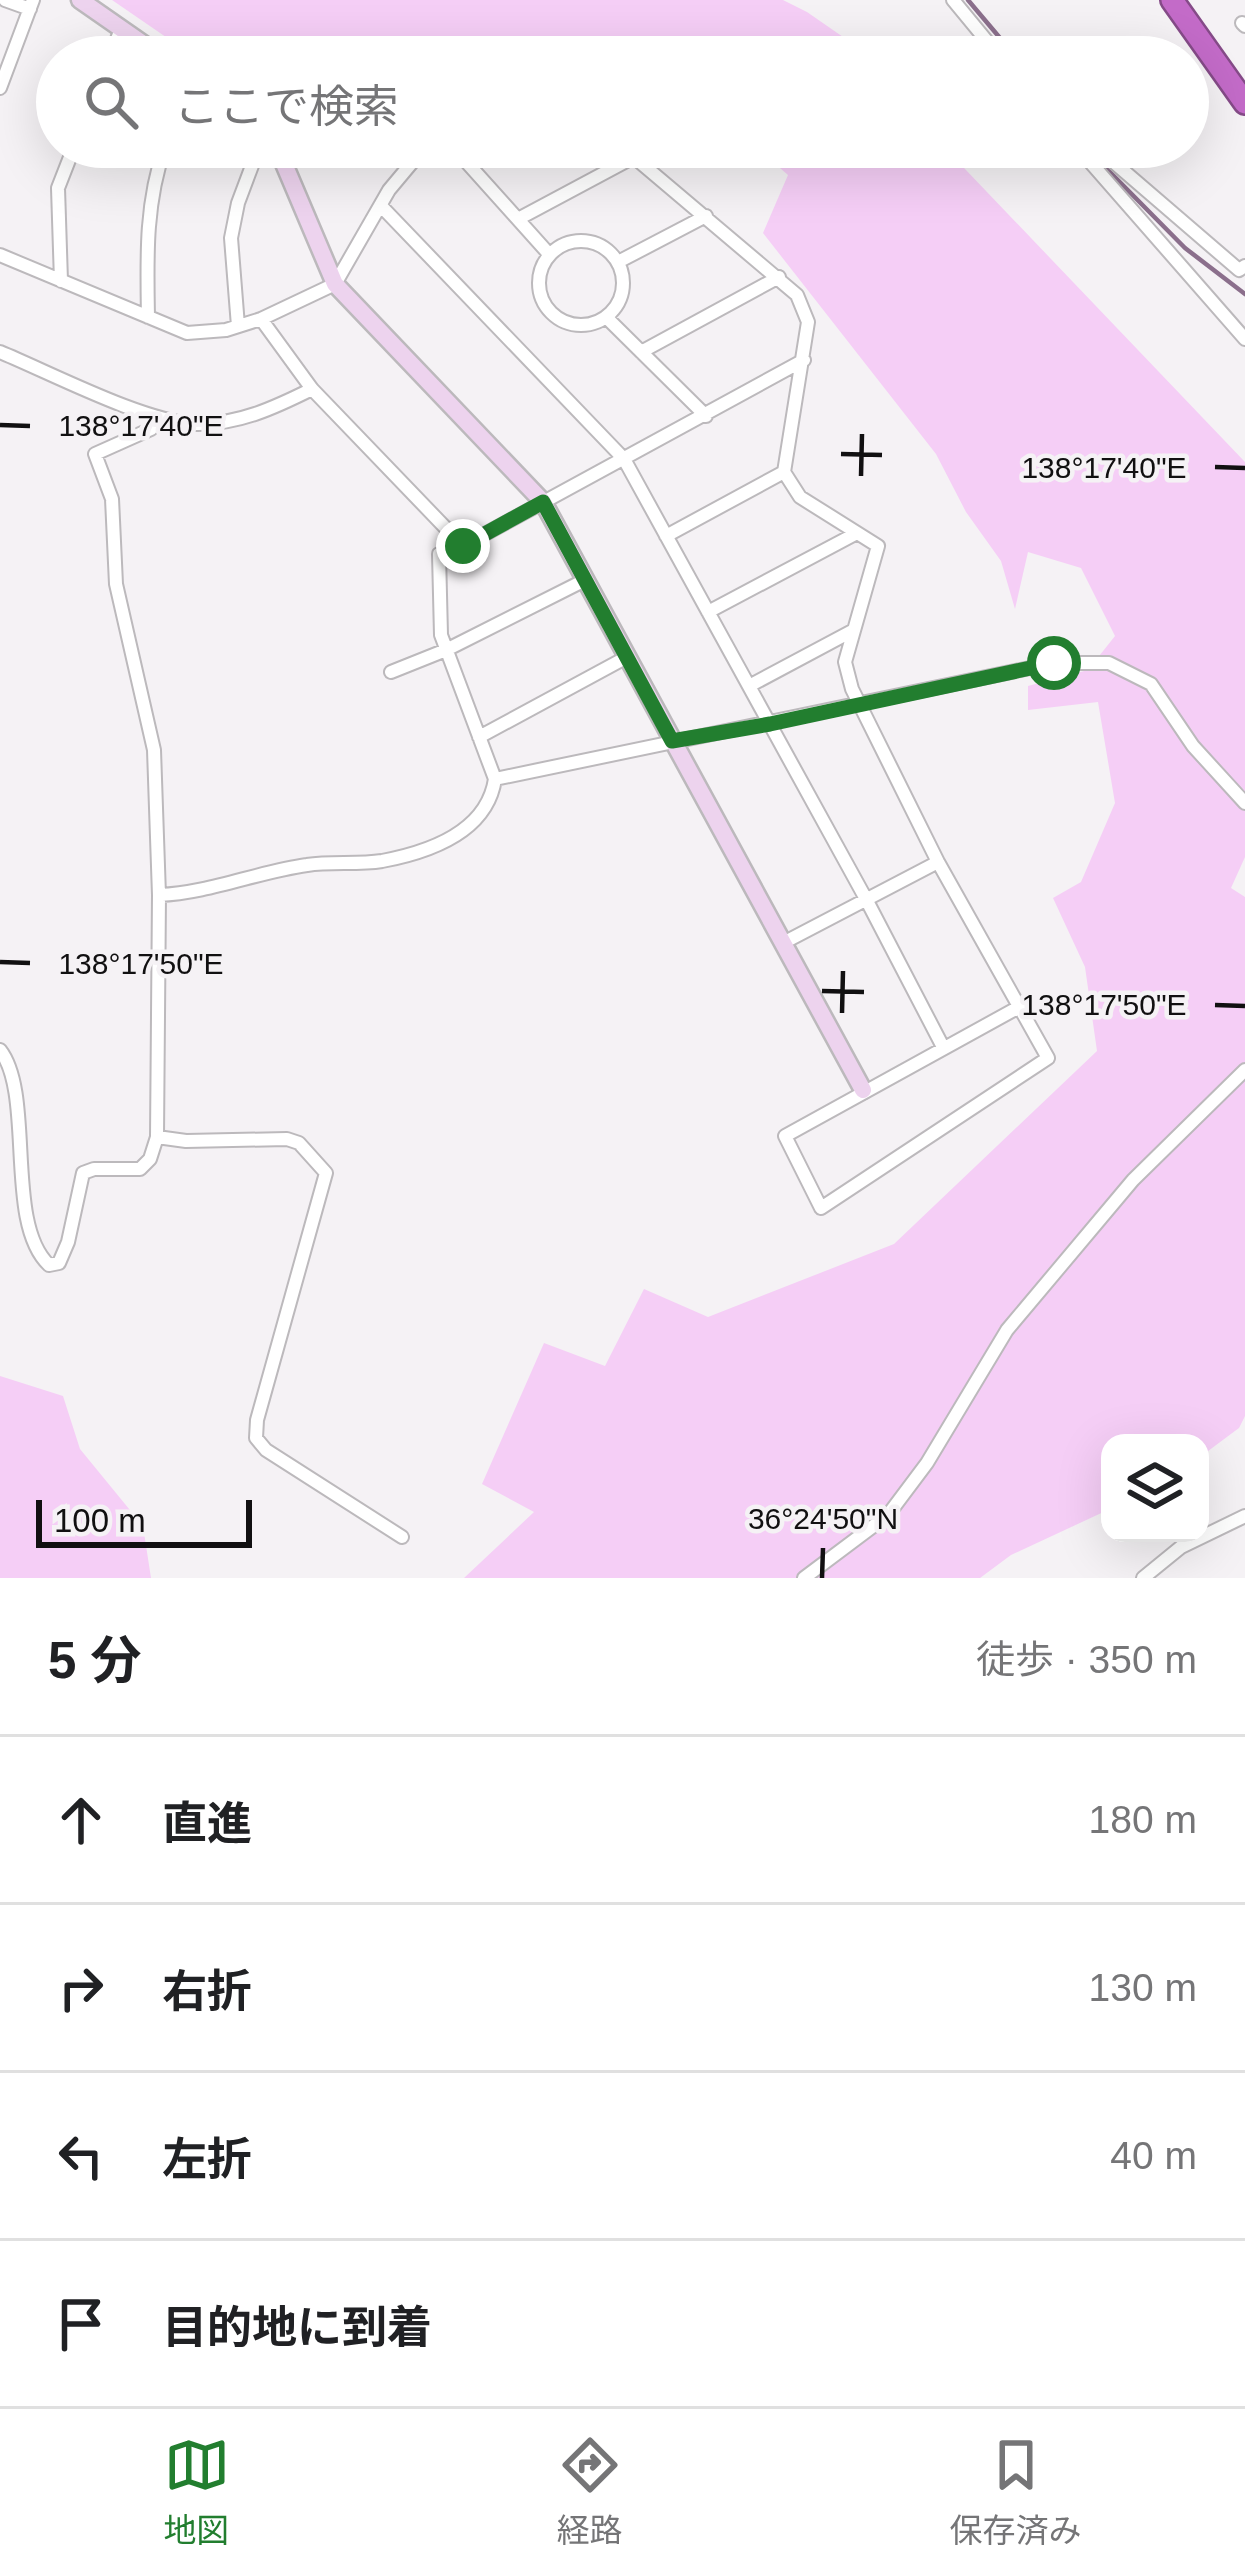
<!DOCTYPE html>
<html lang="ja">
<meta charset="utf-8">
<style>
:root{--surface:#fff;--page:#f6f6f6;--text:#202124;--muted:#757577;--line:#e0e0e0;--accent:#227e2f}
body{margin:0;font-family:Helvetica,"Noto Sans JP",sans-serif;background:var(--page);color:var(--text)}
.controls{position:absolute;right:36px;bottom:36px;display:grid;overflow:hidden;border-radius:24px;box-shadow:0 12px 48px #0002}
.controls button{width:108px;height:108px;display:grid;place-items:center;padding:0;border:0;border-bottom:3px solid var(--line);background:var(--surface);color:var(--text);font:60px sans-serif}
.scale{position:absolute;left:36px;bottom:30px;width:216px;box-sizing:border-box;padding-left:12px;border:6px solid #111011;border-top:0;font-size:33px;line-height:42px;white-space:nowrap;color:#111011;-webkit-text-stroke:9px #f5f2f5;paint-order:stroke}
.stop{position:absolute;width:36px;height:36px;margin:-27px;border:9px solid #227e2f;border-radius:50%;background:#fff}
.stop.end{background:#227e2f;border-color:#fff;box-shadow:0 3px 12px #0008}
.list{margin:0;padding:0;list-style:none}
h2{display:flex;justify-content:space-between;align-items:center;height:156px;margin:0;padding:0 48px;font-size:51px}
h2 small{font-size:39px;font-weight:400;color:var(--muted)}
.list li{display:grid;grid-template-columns:78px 1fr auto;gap:36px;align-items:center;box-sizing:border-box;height:168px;padding:0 48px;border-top:3px solid var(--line)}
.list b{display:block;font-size:45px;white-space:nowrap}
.list em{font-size:39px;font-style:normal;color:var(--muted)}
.icon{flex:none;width:66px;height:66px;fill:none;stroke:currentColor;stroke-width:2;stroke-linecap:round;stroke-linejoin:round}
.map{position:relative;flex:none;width:1245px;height:1578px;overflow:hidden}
.search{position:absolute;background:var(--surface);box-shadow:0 12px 48px #0002;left:36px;right:36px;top:36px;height:132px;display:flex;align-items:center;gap:30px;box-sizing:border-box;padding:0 42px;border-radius:66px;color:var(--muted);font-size:45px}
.sheet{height:828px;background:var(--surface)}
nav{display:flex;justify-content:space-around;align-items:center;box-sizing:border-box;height:168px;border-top:3px solid var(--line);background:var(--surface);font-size:33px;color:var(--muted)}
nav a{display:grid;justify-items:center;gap:6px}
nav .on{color:var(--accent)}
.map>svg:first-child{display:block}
.green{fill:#f5cef6}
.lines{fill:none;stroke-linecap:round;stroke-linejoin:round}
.stream{stroke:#8b6f8c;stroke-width:4.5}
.street-casing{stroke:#bcb9bc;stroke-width:16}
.secondary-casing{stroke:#bcb9bc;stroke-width:21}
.highway-casing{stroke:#854b88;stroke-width:26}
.street{stroke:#fff;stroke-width:12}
.secondary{stroke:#edd3ee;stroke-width:16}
.highway{stroke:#c36bc8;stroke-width:21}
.route{stroke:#227e2f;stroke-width:15}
.ticks{fill:none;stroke:#111011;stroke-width:4.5}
.ticks-label{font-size:30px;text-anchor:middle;fill:#111011;stroke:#f5f2f5;stroke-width:9;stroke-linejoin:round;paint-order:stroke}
</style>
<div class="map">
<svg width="1245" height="1578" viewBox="0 0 1245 1578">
<rect width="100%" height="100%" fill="#f5f2f5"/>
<path class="green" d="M 112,0 L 783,0 L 807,12 L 872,57 L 501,57 L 472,39 L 436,36 L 435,57 L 195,57 Z
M 756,147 L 944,147 L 1245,462 L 1245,857 L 1231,888 L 1245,897 L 1245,1416 L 1239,1428 L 1200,1457 L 1200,1443 L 1110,1443 L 1110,1509 L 1011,1555 L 980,1578 L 464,1578 L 534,1512 L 482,1484 L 544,1343 L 605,1366 L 644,1289 L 708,1317 L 894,1244 L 1097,1051 L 1085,967 L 1053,898 L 1081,882 L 1115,803 L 1098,702 L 1028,710 L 1028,686 L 1088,670 L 1115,636 L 1081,568 L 1028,552 L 1015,609 L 1001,561 L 966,512 L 936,454 L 763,233 L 788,175 Z
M 0,1376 L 63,1396 L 80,1449 L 143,1526 L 151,1578 L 0,1578 Z"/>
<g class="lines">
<path class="stream" d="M 968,0 L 1016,57
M 1098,160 L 1185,248 L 1245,294"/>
<defs>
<path id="street" d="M 5,0 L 30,9
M 953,0 L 1000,57
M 1242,23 L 1245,26
M 110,57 L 121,29
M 0,88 L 33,0
M 453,147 L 549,254
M 622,147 L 797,295 L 808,322 L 784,472 L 800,497 L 878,546 L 845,662 L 852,689 L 938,862 L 1048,1058 L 821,1208 L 785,1136 L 1019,1007
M 1077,147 L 1245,339
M 1096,147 L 1239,270 L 1245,266
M 382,207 L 624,459 L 866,899 L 943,1047
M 518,219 L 634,157
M539 283a42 42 0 1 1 84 0a42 42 0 1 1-84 0Z
M 0,255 L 187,333 L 226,330 L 261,319 L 335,284 L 389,190 L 425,147
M 618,262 L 706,216
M 61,281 L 58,188 L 74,147
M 148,317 C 147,259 145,203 165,147
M 607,318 L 706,416
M 261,319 L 312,389 L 463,546
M 238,326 L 231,238 L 238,203 L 259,147
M 0,352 C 51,373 144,422 195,424 C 238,425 276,407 312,389
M 641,352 L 779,277
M 804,360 L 463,546 L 439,554 L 441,635 L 495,779 L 1054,663 L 1109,663 L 1151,684 L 1193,746 L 1245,803
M 666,536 L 784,472
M 708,612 L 857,533
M 391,672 L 446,650 L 585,580
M 749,686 L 854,630
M 479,737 L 627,657
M 159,895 C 209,893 257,872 307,865 C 331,861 357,865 382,861 C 430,852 487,832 495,779
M 783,943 L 938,862
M 0,1050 C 35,1095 4,1223 49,1265 L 59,1263 L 68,1242 L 83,1173 L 94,1169 L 140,1169 L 150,1159 L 157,1137 L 159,895 L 154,750 L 116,584 L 112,499 L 95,454 L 151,429 L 158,419
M 157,1137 L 186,1141 L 287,1139 L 299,1143 L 326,1173 L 257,1420 L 256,1438 L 266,1450 L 402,1537
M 804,1578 L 888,1515 L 927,1463 L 1007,1330 L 1133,1180 L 1245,1070
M 1143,1578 L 1181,1547 L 1245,1516"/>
<path id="secondary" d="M 80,0 L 162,57
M 268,147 L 282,159 L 335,284 L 543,502 L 863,1090"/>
<path id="highway" d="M 1172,0 L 1245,103"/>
</defs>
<use href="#street" class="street-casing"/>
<use href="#secondary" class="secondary-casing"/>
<use href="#highway" class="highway-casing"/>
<use href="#street" class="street"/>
<use href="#secondary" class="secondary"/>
<use href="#highway" class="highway"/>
</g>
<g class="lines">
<path class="route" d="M 463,546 L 543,502 L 672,741 L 770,724 L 1054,663"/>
</g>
<path class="ticks" d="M 0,425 L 30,426M 841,454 L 882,455M 1215,467 L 1245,468M 861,476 L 862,434M 0,962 L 30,963M 822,991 L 864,992M 1215,1005 L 1245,1006M 842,1013 L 843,971M 822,1578 L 823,1548"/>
<g class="ticks-label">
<text x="141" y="436">138°17'40"E</text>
<text x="1104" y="478">138°17'40"E</text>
<text x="141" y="974">138°17'50"E</text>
<text x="1104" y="1015">138°17'50"E</text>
<text x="823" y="1529">36°24'50"N</text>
</g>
</svg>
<div class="controls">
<button><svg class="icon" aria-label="layers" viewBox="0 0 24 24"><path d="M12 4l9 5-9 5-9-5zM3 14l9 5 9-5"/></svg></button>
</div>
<div class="scale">100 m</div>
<div class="stop" style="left:1054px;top:663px"></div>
<div class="stop end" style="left:463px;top:546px"></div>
<div class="search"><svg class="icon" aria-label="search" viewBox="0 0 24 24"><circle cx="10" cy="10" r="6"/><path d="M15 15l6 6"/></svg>ここで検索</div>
</div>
<section class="sheet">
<h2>5 分<small>徒歩 · 350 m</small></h2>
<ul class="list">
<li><svg class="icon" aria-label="ahead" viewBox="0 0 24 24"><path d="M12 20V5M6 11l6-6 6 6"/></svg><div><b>直進</b></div><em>180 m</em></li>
<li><svg class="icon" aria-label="right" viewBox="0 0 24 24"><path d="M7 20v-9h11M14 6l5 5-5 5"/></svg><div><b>右折</b></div><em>130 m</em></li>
<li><svg class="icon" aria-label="left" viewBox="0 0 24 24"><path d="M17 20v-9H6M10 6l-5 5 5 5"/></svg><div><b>左折</b></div><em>40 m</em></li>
<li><svg class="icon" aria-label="arrive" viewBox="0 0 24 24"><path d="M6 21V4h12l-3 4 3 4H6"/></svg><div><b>目的地に到着</b></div></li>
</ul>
</section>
<nav>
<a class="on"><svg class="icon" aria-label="map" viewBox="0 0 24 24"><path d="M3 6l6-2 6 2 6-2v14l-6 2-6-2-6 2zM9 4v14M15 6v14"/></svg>地図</a>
<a><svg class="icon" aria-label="directions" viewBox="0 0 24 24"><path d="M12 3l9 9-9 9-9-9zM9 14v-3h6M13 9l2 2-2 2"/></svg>経路</a>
<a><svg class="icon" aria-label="saved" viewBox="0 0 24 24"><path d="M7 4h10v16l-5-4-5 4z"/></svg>保存済み</a>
</nav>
